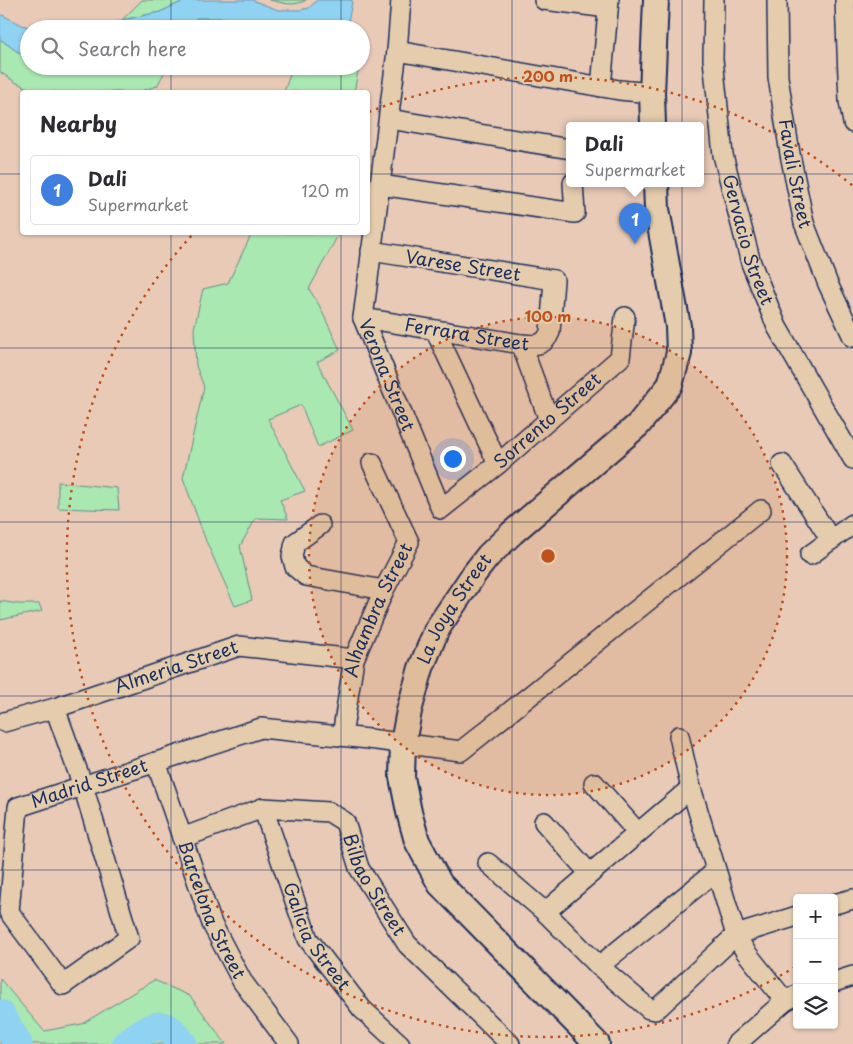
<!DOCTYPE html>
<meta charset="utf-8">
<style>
:root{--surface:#fff;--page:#f2f2f3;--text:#2b2b33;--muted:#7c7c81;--line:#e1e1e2;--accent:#0f766e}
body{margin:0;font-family:"Playpen Sans",sans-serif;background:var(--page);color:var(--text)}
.controls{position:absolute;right:15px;bottom:15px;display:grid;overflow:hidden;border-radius:5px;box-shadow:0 1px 4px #0004}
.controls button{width:45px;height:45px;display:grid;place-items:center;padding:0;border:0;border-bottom:1px solid var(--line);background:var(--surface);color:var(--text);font:25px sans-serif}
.you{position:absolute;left:452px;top:458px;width:18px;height:18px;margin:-12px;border:4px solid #fff;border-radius:50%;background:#1a73e8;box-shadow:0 0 0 8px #1a73e833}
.badge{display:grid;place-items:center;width:32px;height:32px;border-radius:50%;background:var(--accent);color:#fff;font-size:16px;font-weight:700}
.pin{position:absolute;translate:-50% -41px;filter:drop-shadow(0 1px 2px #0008)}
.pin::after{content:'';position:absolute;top:26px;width:18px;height:15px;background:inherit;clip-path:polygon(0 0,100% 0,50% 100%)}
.popup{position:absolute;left:566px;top:122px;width:138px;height:65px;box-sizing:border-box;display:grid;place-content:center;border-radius:5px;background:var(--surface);filter:drop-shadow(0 1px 4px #0005);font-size:16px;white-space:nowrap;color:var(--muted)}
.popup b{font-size:19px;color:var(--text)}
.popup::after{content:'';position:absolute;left:50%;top:100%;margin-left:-10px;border:10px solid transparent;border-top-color:var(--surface)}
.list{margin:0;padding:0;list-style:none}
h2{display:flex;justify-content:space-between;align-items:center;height:65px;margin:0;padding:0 20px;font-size:21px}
h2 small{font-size:16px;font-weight:400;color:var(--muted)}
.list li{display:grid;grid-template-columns:32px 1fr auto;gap:15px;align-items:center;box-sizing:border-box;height:70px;margin:0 10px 10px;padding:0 10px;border:1px solid var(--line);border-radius:5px}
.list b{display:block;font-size:19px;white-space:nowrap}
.list p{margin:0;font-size:16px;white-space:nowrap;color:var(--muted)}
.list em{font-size:16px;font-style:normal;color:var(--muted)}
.icon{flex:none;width:28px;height:28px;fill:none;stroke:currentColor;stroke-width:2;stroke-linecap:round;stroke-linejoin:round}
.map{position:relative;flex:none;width:853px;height:1044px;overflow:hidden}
.search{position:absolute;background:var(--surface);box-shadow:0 1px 4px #0004;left:20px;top:20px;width:350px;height:55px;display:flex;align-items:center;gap:12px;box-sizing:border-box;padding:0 18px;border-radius:28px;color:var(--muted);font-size:19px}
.panel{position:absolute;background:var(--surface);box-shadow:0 1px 4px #0004;left:20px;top:90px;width:350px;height:145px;border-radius:5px}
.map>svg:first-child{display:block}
.green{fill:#a9e8b1;stroke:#628c88}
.water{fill:#8fd2f1;stroke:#6191b6}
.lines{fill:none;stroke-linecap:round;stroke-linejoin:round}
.river{stroke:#8fd2f1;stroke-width:29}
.minor-casing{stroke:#1b2f5e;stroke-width:22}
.tertiary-casing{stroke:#1b2f5e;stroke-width:28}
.minor{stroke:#e4ccad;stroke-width:19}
.tertiary{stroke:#e4ccad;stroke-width:24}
.grid{fill:none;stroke:#1b2f5e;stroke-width:1;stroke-opacity:0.55}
.ring{fill:none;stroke:#bf511c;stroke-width:2.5;stroke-dasharray:2.5 5}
.labels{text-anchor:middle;stroke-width:4;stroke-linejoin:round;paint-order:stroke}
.street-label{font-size:18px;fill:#1b2f5e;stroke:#e4ccad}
.centre{fill:#bf511c;stroke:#e4ccad;stroke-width:2.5}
.ring-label{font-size:15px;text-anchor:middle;font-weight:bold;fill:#bf511c;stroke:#e4ccad;stroke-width:4;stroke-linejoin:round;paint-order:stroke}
</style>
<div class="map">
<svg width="853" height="1044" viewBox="0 0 853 1044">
<rect width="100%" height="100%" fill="#e8cab7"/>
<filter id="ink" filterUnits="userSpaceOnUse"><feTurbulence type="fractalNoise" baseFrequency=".02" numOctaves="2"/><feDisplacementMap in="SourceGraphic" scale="10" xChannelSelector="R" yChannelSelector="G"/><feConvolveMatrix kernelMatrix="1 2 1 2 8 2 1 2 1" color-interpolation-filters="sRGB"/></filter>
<g filter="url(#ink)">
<path class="green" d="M 142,0 L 186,0 L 160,12 L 122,20 Z
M 270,0 L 306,0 C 294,7 283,3 270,0 Z
M 197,18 C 220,18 242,18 262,29 L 178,29 Z
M 0,39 L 18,52 L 29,55 L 29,66 L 168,66 L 157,86 L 138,92 L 36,92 L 15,82 L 0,72 Z
M 293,66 L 359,66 L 354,92 L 284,92 Z
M 252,233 L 339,233 L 309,289 L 319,305 L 340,350 L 317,362 L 353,430 L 318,447 L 301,405 L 268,419 L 305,491 L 280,500 L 288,519 L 256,518 L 240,546 L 252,600 L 235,606 L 206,541 L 183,478 L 204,387 L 196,366 L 194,329 L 203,289 L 228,283 Z
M 58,482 L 117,488 L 119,510 L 58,508 Z
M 0,601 L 18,604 L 39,604 L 42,611 L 0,620 Z
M 0,979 L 44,1031 L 82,1024 L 154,980 L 190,996 L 226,1044 L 0,1044 Z"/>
<path class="water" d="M 186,0 L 252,0 L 278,10 L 300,10 L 309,8 L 317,0 L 352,0 L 352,2 L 348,22 L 339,29 L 262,29 L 250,22 L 224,18 L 197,18 L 178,29 L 99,29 L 122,20 L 160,12 Z
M 0,14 L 22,25 L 35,29 L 29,29 L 29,55 L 18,52 L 0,39 Z"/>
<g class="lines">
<path class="river" d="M 0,1014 L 18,1044
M 126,1044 C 137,1036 155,1020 169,1029 C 174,1032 179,1039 183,1044"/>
<defs>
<g id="minor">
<path id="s1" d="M 401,0 L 397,51 L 363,318 L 441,509 L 498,464 L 620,358 L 625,317"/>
<path d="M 544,0 L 608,8"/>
<path id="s2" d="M 714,0 L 713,59 L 723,155 L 751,263 L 777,327 L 853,459"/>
<path id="s3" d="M 777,0 L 778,77 L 790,154 L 804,223 L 828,284 L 853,337"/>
<path d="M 845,0 L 849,101 L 853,123"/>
<path d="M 397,51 L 619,90 L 652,93"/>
<path d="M 601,87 L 609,0"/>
<path d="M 389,119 L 570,149"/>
<path d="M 380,185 L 575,213 L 573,183"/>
<path id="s4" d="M 363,318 L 521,344 C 535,345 544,347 550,332 L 554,280 L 371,251"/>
<path d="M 435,330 L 498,464"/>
<path d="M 521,344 L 549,420"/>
<path d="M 782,464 L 831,540"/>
<path d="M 320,525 L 295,543 L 292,556 L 295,567 L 306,576 L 384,590"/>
<path d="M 810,555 L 853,524"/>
<path id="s5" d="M 55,708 L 83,786 L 129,938 L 63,985 L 9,912 L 18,807 L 261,728 L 369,739 L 461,751 L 761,510"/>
<path id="s6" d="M 4,722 L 55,708 L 239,646 L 354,659"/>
<path id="s7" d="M 342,736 L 354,659 L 384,590 L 409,542 L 372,463"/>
<path d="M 679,736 L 691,788 L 736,935 L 745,951 L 785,1001"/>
<path id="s8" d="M 156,762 L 212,924 L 242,981 L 289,1044"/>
<path d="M 594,783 L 638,833"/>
<path id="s9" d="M 263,808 L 308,939 L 362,1009 L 400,1044"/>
<path d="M 544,822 L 590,874"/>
<path id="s10" d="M 182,838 L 263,808 L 329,812 L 345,822 L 359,868 L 407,944 L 510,1044"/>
<path d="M 488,863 L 545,912 L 599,966 L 649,1009 L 655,1010 L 659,1007 L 736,935 L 797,916"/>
<path d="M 834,904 L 853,899"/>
<path d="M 545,912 L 691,788"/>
<path d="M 599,966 L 716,871"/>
<path d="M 834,982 L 853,976"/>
<path d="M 736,1044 L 785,1001 L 797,995"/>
</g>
<g id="tertiary">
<path d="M 653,125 L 652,93 L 656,0"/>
<path id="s11" d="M 597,1044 L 440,884 L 417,841 L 409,812 L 402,777 L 403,743 L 409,711 L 421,668 L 437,629 L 474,574 L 488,556 L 512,533 L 638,425 L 670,385 L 679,353 L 678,326 L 657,209 L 656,183"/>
</g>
</defs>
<use href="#minor" class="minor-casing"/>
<use href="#tertiary" class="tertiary-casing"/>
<use href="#minor" class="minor"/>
<use href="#tertiary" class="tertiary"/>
</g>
</g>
<path class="grid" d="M 171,0 L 171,29M 341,0 L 341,29M 512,0 L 512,1044M 682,0 L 682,1044M 171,66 L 171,92M 341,66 L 341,92M 0,174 L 22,174M 368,174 L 853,174M 171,232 L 171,1044M 341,232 L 341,1044M 0,348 L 853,348M 0,522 L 853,522M 0,696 L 853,696M 0,870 L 853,870"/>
<circle cx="548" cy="556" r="239" fill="#bf511c" fill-opacity=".12"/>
<g class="ring">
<circle cx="548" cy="556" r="239"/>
<path d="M795 967A479 479 0 0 1 192 235M369 112A479 479 0 0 1 853 186"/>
</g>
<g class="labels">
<g class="street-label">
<text dy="6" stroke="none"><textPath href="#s3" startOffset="175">Favali Street</textPath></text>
<text dy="6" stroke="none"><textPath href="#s2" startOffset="244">Gervacio Street</textPath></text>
<text transform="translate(463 266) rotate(9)" y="6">Varese Street</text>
<text dy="6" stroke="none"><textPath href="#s4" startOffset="105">Ferrara Street</textPath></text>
<text dy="6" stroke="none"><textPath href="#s1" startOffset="382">Verona Street</textPath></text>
<text dy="6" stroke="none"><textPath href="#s1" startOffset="665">Sorrento Street</textPath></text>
<text dy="6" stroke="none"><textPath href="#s7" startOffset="132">Alhambra Street</textPath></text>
<text dy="6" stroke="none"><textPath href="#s11" startOffset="518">La Joya Street</textPath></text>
<text dy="6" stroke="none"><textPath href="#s6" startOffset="181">Almeria Street</textPath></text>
<text dy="6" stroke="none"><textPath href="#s5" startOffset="594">Madrid Street</textPath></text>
<text dy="6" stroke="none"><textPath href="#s10" startOffset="241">Bilbao Street</textPath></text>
<text dy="6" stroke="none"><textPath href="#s8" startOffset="158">Barcelona Street</textPath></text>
<text dy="6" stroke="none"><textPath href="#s9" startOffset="140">Galicia Street</textPath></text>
</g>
</g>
<circle cx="548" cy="556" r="8" class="centre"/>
<g class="ring-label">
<text x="548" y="82">200 m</text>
<text x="548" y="322">100 m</text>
</g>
</svg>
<div class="controls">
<button>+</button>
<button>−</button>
<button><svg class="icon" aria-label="layers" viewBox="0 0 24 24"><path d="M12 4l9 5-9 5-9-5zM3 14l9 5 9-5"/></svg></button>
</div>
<div class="you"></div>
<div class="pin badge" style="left:635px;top:244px;background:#3f7fe0">1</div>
<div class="popup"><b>Dali</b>Supermarket</div>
<div class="search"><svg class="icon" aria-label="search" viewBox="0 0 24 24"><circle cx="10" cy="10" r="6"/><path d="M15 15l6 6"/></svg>Search here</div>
<section class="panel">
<h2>Nearby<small></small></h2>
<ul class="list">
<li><span class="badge" style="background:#3f7fe0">1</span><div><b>Dali</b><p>Supermarket</p></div><em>120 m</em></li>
</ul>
</section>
</div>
